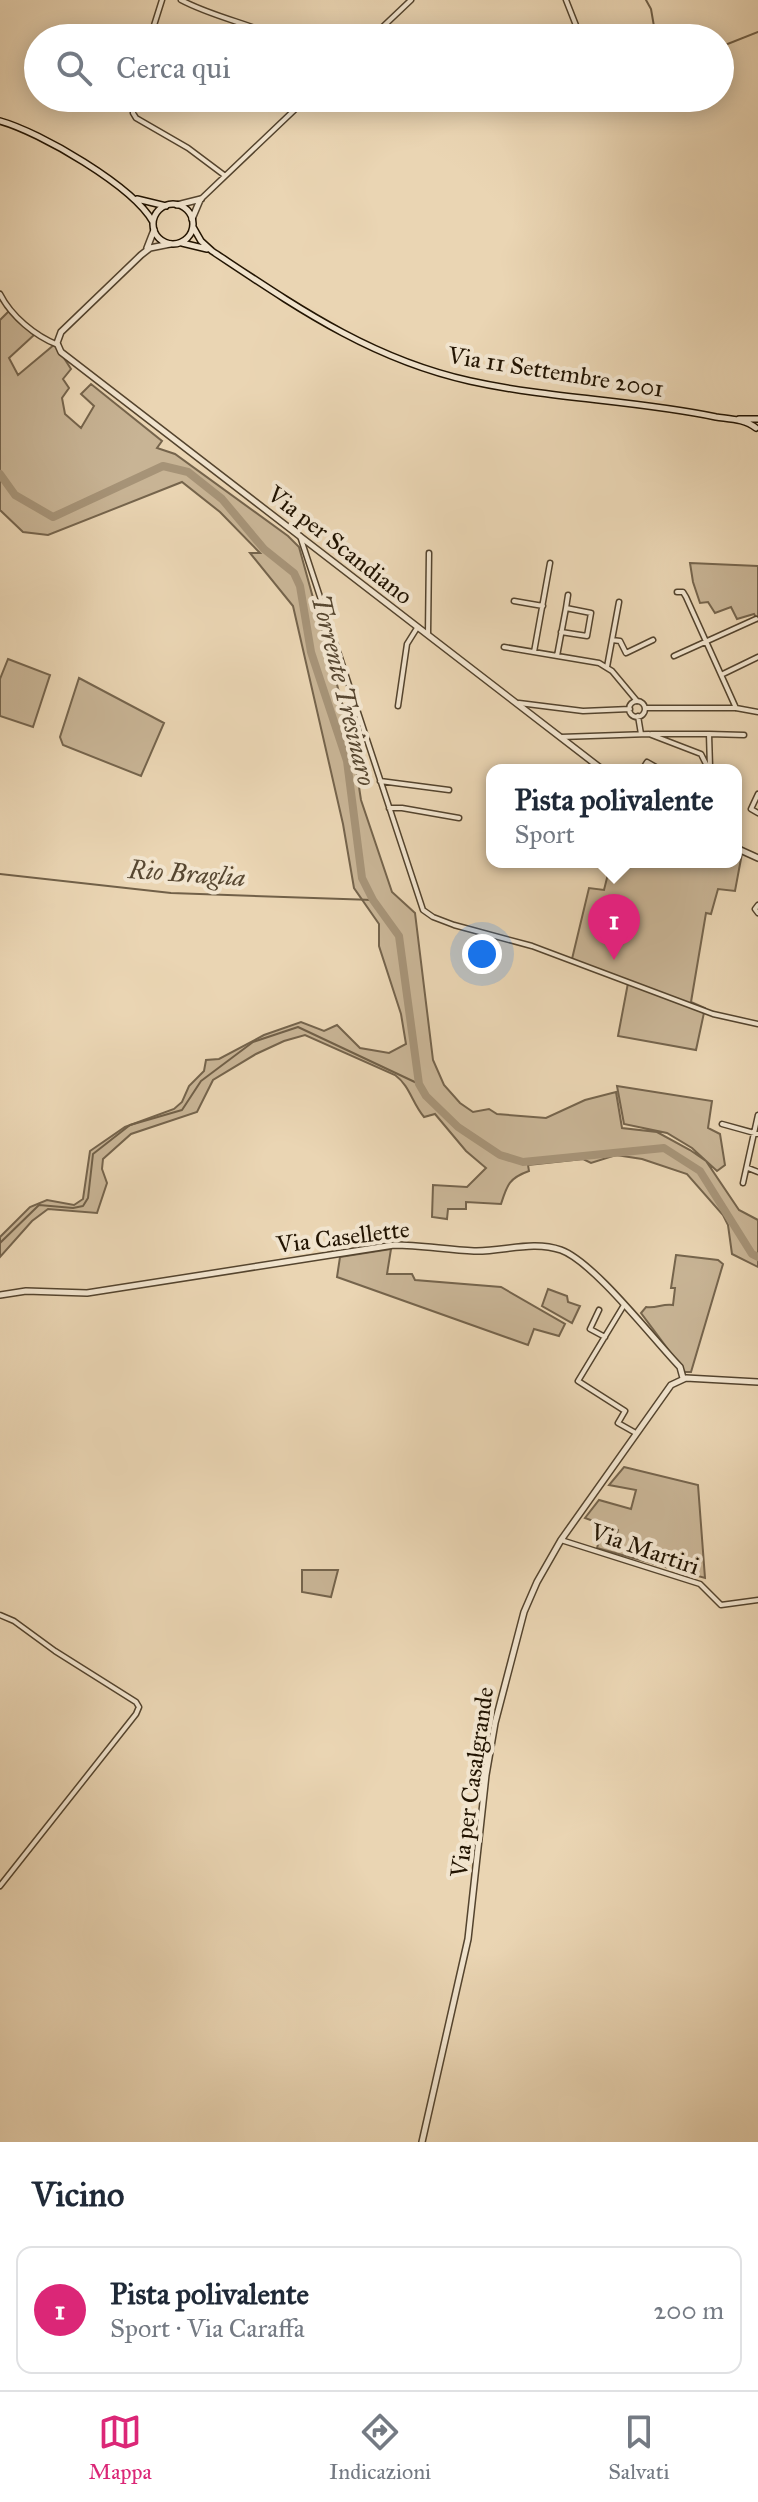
<!DOCTYPE html>
<html lang="it">
<meta charset="utf-8">
<style>
:root{--surface:#fff;--page:#f6f6f7;--text:#1f2937;--muted:#747a83;--line:#e0e1e3;--accent:#db2777}
body{margin:0;font-family:"IM FELL Great Primer",serif;background:var(--page);color:var(--text)}
.you{position:absolute;left:482px;top:954px;width:28px;height:28px;margin:-20px;border:6px solid #fff;border-radius:50%;background:#1a73e8;box-shadow:0 0 0 12px #1a73e833}
.badge{display:grid;place-items:center;width:52px;height:52px;border-radius:50%;background:var(--accent);color:#fff;font-size:26px;font-weight:700}
.pin{position:absolute;translate:-50% -66px;filter:drop-shadow(0 2px 4px #0008)}
.pin::after{content:'';position:absolute;top:42px;width:28px;height:24px;background:inherit;clip-path:polygon(0 0,100% 0,50% 100%)}
.popup{position:absolute;left:486px;top:764px;width:256px;height:104px;box-sizing:border-box;display:grid;place-content:center;border-radius:16px;background:var(--surface);filter:drop-shadow(0 2px 6px #0005);font-size:26px;white-space:nowrap;color:var(--muted)}
.popup b{font-size:30px;color:var(--text)}
.popup::after{content:'';position:absolute;left:50%;top:100%;margin-left:-16px;border:16px solid transparent;border-top-color:var(--surface)}
.list{margin:0;padding:0;list-style:none}
h2{display:flex;justify-content:space-between;align-items:center;height:104px;margin:0;padding:0 32px;font-size:34px}
h2 small{font-size:26px;font-weight:400;color:var(--muted)}
.list li{display:grid;grid-template-columns:52px 1fr auto;gap:24px;align-items:center;box-sizing:border-box;height:128px;margin:0 16px 16px;padding:0 16px;border:2px solid var(--line);border-radius:16px}
.list b{display:block;font-size:30px;white-space:nowrap}
.list p{margin:0;font-size:26px;white-space:nowrap;color:var(--muted)}
.list em{font-size:26px;font-style:normal;color:var(--muted)}
.icon{flex:none;width:44px;height:44px;fill:none;stroke:currentColor;stroke-width:2;stroke-linecap:round;stroke-linejoin:round}
.map{position:relative;flex:none;width:758px;height:2142px;overflow:hidden}
.search{position:absolute;background:var(--surface);box-shadow:0 4px 20px #0003;left:24px;right:24px;top:24px;height:88px;display:flex;align-items:center;gap:20px;box-sizing:border-box;padding:0 28px;border-radius:44px;color:var(--muted);font-size:30px}
.sheet{height:248px;background:var(--surface)}
nav{display:flex;justify-content:space-around;align-items:center;box-sizing:border-box;height:112px;border-top:2px solid var(--line);background:var(--surface);font-size:22px;color:var(--muted)}
nav a{display:grid;justify-items:center;gap:4px}
nav .on{color:var(--accent)}
.map>svg:first-child{display:block}
.green{fill:#c8b495;stroke:#75644c;stroke-width:2}
.lines{fill:none;stroke-linecap:round;stroke-linejoin:round}
.stream{stroke:#716048;stroke-width:2}
.river{stroke:#a69377;stroke-width:8}
.minor-casing{stroke:#54442e;stroke-width:7}
.tertiary-casing{stroke:#54442e;stroke-width:8}
.secondary-casing{stroke:#221402;stroke-width:8}
.minor{stroke:#f1e4ce;stroke-width:4}
.tertiary{stroke:#f1e4ce;stroke-width:5}
.secondary{stroke:#f1e4ce;stroke-width:5}
.labels{text-anchor:middle;stroke-width:8;stroke-linejoin:round;paint-order:stroke}
.street-label{font-size:24px;fill:#221402;stroke:#f1e4ce}
.water-label{font-size:26px;font-style:italic;fill:#574731;stroke:#f1e4ce}
</style>
<div class="map">
<svg width="758" height="2142" viewBox="0 0 758 2142">
<rect width="100%" height="100%" fill="#ead5b3"/>
<filter id="stains"><feTurbulence type="fractalNoise" baseFrequency=".0025" numOctaves="4"/><feColorMatrix values="0 0 0 0 .2 0 0 0 0 .09 0 0 0 0 .02 0 0 0 .5 -.17"/></filter>
<radialGradient id="worn" r=".72"><stop offset=".6" stop-color="#630" stop-opacity="0"/><stop offset="1" stop-color="#630" stop-opacity=".3"/></radialGradient>
<path class="green" d="M 9,311 L 34,335 L 9,358 L 18,375 L 55,344 L 71,369 L 63,379 L 69,388 L 62,398 L 65,414 L 81,428 L 94,406 L 81,394 L 91,384 L 162,441 L 157,448 L 175,454 L 288,536 L 299,547 L 344,710 L 354,754 L 361,800 L 392,892 L 415,913 L 433,1060 L 444,1085 L 460,1103 L 473,1112 L 489,1109 L 497,1114 L 546,1118 L 585,1100 L 616,1092 L 622,1128 L 657,1132 L 690,1150 L 706,1161 L 739,1210 L 758,1220 L 758,1267 L 732,1254 L 728,1225 L 723,1215 L 687,1174 L 642,1159 L 616,1155 L 591,1163 L 583,1159 L 528,1165 L 529,1171 C 509,1178 507,1185 501,1204 L 466,1202 L 466,1209 L 448,1209 L 447,1219 L 432,1217 L 433,1185 L 467,1187 L 486,1168 L 466,1151 L 435,1114 L 424,1117 C 412,1103 410,1086 395,1075 L 305,1035 L 284,1041 L 256,1054 L 213,1080 L 197,1112 L 131,1134 L 103,1159 L 102,1169 L 107,1183 L 97,1213 L 48,1209 L 32,1221 L 0,1257 L 0,1237 L 30,1207 L 47,1200 L 74,1205 L 83,1199 L 90,1151 L 125,1127 L 174,1109 L 182,1102 L 189,1086 L 204,1071 L 206,1060 L 219,1059 L 264,1035 L 301,1022 L 324,1031 L 337,1025 L 360,1048 L 389,1053 L 406,1044 L 401,1014 L 379,946 L 379,924 L 354,888 L 343,824 L 293,606 L 250,553 L 260,553 L 220,512 L 182,482 L 48,535 L 23,532 L 0,510 L 0,320 Z
M 690,563 L 758,566 L 758,621 L 754,614 L 737,619 L 731,607 L 715,613 L 708,602 L 700,603 L 693,582 Z
M 8,659 L 50,675 L 33,727 L 0,716 L 0,679 Z
M 79,678 L 164,723 L 141,776 L 63,745 L 60,737 Z
M 736,845 L 743,848 L 735,891 L 718,889 L 711,914 L 706,913 L 691,1002 L 705,1008 L 696,1050 L 618,1036 L 628,983 L 572,959 L 589,888 L 604,890 L 611,862 L 736,862 Z
M 617,1086 L 712,1101 L 708,1128 L 720,1134 L 725,1165 L 717,1171 L 692,1148 L 667,1133 L 624,1124 Z
M 391,1249 L 387,1274 L 412,1274 L 415,1280 L 501,1287 L 565,1324 L 559,1336 L 534,1329 L 528,1345 L 337,1277 L 340,1257 Z
M 676,1255 L 718,1260 L 723,1264 L 691,1372 L 685,1372 L 641,1313 L 646,1307 C 656,1309 663,1303 673,1305 L 675,1288 L 671,1288 Z
M 548,1289 L 567,1296 L 568,1302 L 580,1306 L 572,1323 L 542,1306 Z
M 624,1467 L 698,1485 L 705,1578 L 597,1548 L 600,1538 L 614,1543 L 618,1530 L 585,1518 L 599,1500 L 631,1509 L 636,1490 L 609,1485 Z
M 302,1570 L 338,1570 L 331,1597 L 302,1592 Z"/>
<g class="lines">
<path class="stream" d="M 646,0 L 651,9 L 656,38
M 720,47 L 758,32
M 0,874 L 171,893 L 373,900
M 0,1243 L 39,1205 L 73,1208 L 83,1206 L 88,1198 L 93,1154 L 130,1125 L 182,1110 L 201,1081 L 253,1042 L 298,1027 L 419,1084"/>
<path class="river" d="M 0,474 L 15,495 L 53,517 L 163,466 L 188,472 L 222,499 L 264,549 L 294,573 L 300,586 L 311,652 L 347,761 L 362,878 L 373,900 L 399,936 L 419,1084 L 426,1096 L 458,1127 L 500,1155 L 523,1162 L 664,1148 L 700,1171 L 752,1254 L 758,1257"/>
<defs>
<path id="minor" d="M 181,0 C 213,17 248,23 280,38
M 566,0 L 581,38
M 150,38 L 162,0
M 371,38 L 411,0
M 133,98 L 133,113 L 136,118 L 188,148 L 224,175
M 201,199 L 307,98
M 0,294 C 11,316 35,336 58,345
M 300,536 L 423,910 L 433,917 L 454,925 L 532,946 L 713,1014 L 758,1024
M 677,592 L 683,592 L 686,597 L 736,708
M 514,601 L 543,606
M 566,608 L 568,595
M 428,634 L 429,553
M 612,640 L 620,641 L 626,653 L 653,640
M 504,647 L 599,663 L 612,671 L 637,701
M 534,652 L 550,563
M 557,656 L 566,608 L 591,613 L 587,636 L 561,632
M 674,656 L 756,619
M 607,667 L 619,602
M 723,674 L 758,657
M629 709a8 8 0 1 1 16 0a8 8 0 1 1-16 0Z
M 519,703 L 583,711 L 630,709
M 398,706 L 407,644 L 417,628
M 645,708 L 736,708 L 758,712
M 638,716 L 641,734
M 651,734 L 709,734 L 710,767
M 709,734 L 744,735
M 561,737 L 649,734 L 701,754 L 709,770
M 642,770 L 647,762 L 661,770
M 380,781 L 449,790
M 758,794 L 751,809 L 758,813
M 389,808 L 402,808 L 459,818
M 758,905 L 755,909 L 758,913
M 722,1124 L 758,1134
M 748,1168 L 758,1172
M 743,1183 L 758,1115
M 624,1305 L 578,1381 L 625,1411 L 618,1423 L 634,1432
M 599,1310 L 590,1329 L 605,1337
M 561,1540 L 700,1584 L 721,1605 L 758,1600
M 0,1615 L 14,1621 L 55,1651 L 136,1702 L 139,1707 L 136,1714 L 0,1886"/>
<path id="tertiary" d="M 177,205 L 201,199
M 192,219 L 200,200
M 170,244 L 150,248 L 141,255 L 61,332 L 57,343 L 61,352 L 603,770
M 147,248 L 154,230
M 736,848 L 758,858
M 0,1295 L 26,1291 L 87,1293 L 394,1245 C 421,1245 447,1250 474,1251 C 503,1252 532,1240 561,1250 C 594,1262 653,1339 680,1367 L 683,1378
M 422,2142 L 468,1939 L 486,1775 L 495,1723 L 524,1612 L 537,1582 L 561,1540 L 671,1385 L 686,1378 L 758,1382"/>
<path id="secondary" d="M 0,121 C 40,132 133,186 153,222
M 137,199 L 166,206
M153 224a20 20 0 1 1 40 0a20 20 0 1 1-40 0Z
M 193,227 L 201,241 L 212,251 C 295,306 370,359 470,381 C 551,399 635,400 716,417 C 730,419 745,419 756,428
M 182,243 L 207,249
M 739,419 L 758,419"/>
</defs>
<use href="#minor" class="minor-casing"/>
<use href="#tertiary" class="tertiary-casing"/>
<use href="#secondary" class="secondary-casing"/>
<use href="#minor" class="minor"/>
<use href="#tertiary" class="tertiary"/>
<use href="#secondary" class="secondary"/>
</g>
<g class="labels">
<g class="street-label">
<text transform="translate(556 372) rotate(9)" y="8">Via 11 Settembre 2001</text>
<text transform="translate(340 545) rotate(38)" y="8">Via per Scandiano</text>
<text transform="translate(343 1237) rotate(-7)" y="8">Via Casellette</text>
<text transform="translate(645 1549) rotate(19)" y="8">Via Martiri</text>
<text transform="translate(472 1782) rotate(-82)" y="8">Via per Casalgrande</text>
</g>
<g class="water-label">
<text transform="translate(344 690) rotate(76)" y="9">Torrente Tresinaro</text>
<text transform="translate(187 873) rotate(4)" y="9">Rio Braglia</text>
</g>
</g>
<rect width="100%" height="100%" filter="url(#stains)"/>
<rect width="100%" height="100%" fill="url(#worn)"/>
</svg>
<div class="you"></div>
<div class="pin badge" style="left:614px;top:960px">1</div>
<div class="popup"><b>Pista polivalente</b>Sport</div>
<div class="search"><svg class="icon" aria-label="search" viewBox="0 0 24 24"><circle cx="10" cy="10" r="6"/><path d="M15 15l6 6"/></svg>Cerca qui</div>
</div>
<section class="sheet">
<h2>Vicino<small></small></h2>
<ul class="list">
<li><span class="badge">1</span><div><b>Pista polivalente</b><p>Sport · Via Caraffa</p></div><em>200 m</em></li>
</ul>
</section>
<nav>
<a class="on"><svg class="icon" aria-label="map" viewBox="0 0 24 24"><path d="M3 6l6-2 6 2 6-2v14l-6 2-6-2-6 2zM9 4v14M15 6v14"/></svg>Mappa</a>
<a><svg class="icon" aria-label="directions" viewBox="0 0 24 24"><path d="M12 3l9 9-9 9-9-9zM9 14v-3h6M13 9l2 2-2 2"/></svg>Indicazioni</a>
<a><svg class="icon" aria-label="saved" viewBox="0 0 24 24"><path d="M7 4h10v16l-5-4-5 4z"/></svg>Salvati</a>
</nav>
